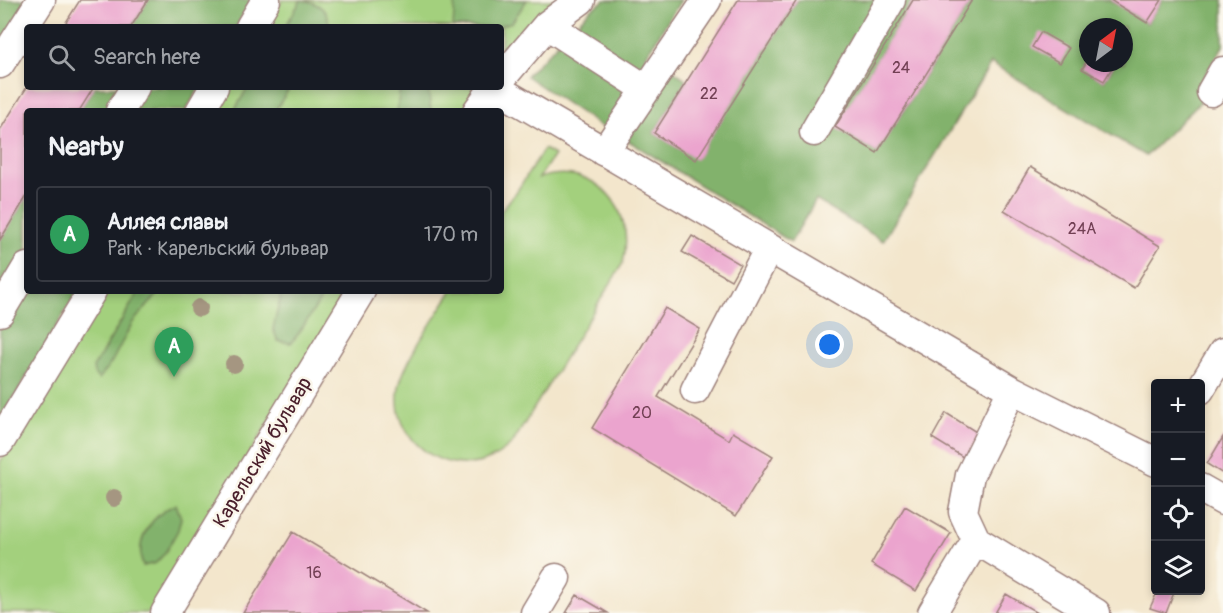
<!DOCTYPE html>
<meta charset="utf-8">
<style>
:root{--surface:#171b24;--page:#242831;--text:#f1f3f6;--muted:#9ea1a6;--line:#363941;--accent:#b45309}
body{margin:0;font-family:Pangolin,sans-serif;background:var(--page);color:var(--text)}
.controls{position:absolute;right:18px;bottom:18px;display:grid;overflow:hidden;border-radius:6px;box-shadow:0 3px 9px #0003}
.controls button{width:54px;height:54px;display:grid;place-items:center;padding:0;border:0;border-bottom:2px solid var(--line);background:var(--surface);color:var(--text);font:30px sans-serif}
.compass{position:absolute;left:1079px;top:18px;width:54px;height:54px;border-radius:50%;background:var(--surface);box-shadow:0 3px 9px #0003;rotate:32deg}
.you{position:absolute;left:830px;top:345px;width:21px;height:21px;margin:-15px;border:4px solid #fff;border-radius:50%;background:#1a73e8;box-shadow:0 0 0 9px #1a73e833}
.badge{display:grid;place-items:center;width:39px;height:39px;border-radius:50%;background:var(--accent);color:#fff;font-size:20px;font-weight:700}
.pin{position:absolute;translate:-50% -50px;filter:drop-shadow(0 2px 3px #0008)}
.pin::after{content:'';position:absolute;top:32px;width:21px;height:18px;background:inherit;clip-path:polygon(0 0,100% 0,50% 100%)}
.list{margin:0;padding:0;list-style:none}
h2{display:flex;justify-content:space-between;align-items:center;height:78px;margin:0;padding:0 24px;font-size:26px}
h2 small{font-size:20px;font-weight:400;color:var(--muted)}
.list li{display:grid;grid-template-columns:39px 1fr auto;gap:18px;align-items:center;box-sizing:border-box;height:96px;margin:0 12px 12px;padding:0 12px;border:2px solid var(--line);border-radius:6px}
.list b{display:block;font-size:22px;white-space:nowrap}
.list p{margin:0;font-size:20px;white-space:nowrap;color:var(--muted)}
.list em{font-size:20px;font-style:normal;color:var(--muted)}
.icon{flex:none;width:33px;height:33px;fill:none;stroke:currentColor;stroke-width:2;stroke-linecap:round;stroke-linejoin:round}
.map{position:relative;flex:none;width:1223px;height:613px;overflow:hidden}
.search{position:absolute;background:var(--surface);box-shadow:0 3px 9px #0003;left:24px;top:24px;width:480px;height:66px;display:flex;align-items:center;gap:15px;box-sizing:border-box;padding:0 21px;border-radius:6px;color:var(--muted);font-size:22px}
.panel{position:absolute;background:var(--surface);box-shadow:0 3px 9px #0003;left:24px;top:108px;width:480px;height:186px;border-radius:6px}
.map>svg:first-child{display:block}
.green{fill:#a3d07d;stroke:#767854;stroke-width:1.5}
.forest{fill:#82b26c;stroke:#66684c;stroke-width:1.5;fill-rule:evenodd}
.building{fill:#eba4ce}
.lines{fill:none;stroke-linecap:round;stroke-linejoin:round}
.minor-casing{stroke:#9e827c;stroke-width:31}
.minor{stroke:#fff;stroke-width:28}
.tree{fill:#a59681}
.labels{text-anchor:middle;stroke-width:5;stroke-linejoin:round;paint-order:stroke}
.number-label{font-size:16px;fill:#724054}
.street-label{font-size:20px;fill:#4a1f2b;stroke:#fbf7ec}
</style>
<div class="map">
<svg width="1223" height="613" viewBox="0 0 1223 613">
<rect width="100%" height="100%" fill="#fbf7ec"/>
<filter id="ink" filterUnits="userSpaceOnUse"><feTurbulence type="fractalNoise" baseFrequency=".0167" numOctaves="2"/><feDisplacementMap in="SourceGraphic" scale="12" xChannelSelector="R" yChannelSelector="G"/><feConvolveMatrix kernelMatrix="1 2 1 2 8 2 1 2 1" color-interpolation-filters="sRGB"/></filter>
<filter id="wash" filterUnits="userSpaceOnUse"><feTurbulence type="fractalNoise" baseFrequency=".008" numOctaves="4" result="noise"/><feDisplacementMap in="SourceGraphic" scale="24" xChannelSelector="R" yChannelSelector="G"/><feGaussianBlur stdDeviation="1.35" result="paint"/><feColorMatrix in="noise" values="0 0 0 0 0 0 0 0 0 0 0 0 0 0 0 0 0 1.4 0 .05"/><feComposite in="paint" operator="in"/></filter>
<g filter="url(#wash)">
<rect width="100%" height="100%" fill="#f3e6cc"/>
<path class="green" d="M 282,0 L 562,0 L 501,64 L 501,27 L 266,27 Z
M 230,87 L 480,87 L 463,111 L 215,111 Z
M 544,149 L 554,155 L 539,178 C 595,160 637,208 623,263 L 512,444 C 505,450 498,456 490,459 C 443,479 389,438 399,387 C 404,361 437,315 452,291 L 501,291 L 501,211 L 517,191 Z
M 106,291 L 348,291 L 153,613 L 0,613 L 0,462 Z"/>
<path class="forest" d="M 0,0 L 32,0 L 0,53 Z
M 148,0 L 252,0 L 236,27 L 131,27 Z
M 301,0 C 318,2 329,10 329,27 L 285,27 Z
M 455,0 L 527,0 L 512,22 L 496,27 L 453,27 Z
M 605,0 L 681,0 L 645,57 L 652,64 L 609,132 L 526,76 L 591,9 Z
M 797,0 L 913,0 L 836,127 L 877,153 L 972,0 L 1110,0 L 1147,23 L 1162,0 L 1223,0 L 1223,46 L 1203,79 L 1223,91 L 1223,100 L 1210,92 L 1146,156 L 991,63 L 883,241 L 816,200 L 791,242 L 627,140 L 670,68 L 687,80 L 654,133 L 696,159 ZM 1088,27 L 1124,27 L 1124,63 L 1115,63 L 1104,81 L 1083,69 L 1088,59 Z
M 94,87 L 200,87 L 186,111 L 79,111 Z
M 248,87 L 290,87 L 275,111 L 234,111 Z
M 400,87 L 428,87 L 431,111 L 397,111 Z
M 27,196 L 27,291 L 78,291 L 0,421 L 0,240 Z
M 139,291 L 161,291 L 133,322 L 111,363 L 99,379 L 94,374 L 93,368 Z
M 282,291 L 326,291 L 299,333 L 291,343 L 278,341 L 273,329 Z
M 176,504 L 181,518 L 178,530 L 165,553 L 156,563 L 143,566 C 134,539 152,515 176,504 Z"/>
<g id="blocks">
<path class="building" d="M 80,0 L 148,0 L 131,27 L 63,27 Z
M 738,0 L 797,0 L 696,160 L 654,133 Z
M 913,0 L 972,0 L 877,153 L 835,127 Z
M 1110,0 L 1162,0 L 1147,23 Z
M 1041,32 L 1069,48 L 1060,63 L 1032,47 Z
M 1088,59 L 1088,63 L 1115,63 L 1104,81 L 1082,69 Z
M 27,87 L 94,87 L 79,111 L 27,111 L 27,196 L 0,240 L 0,130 Z
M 1030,167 L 1160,246 L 1134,288 L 1004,210 Z
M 692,236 L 740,264 L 731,280 L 682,252 Z
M 665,308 L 700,329 L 658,397 L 729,440 L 733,432 L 773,456 L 736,516 L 592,428 Z
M 946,413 L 981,435 L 966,459 L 932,438 Z
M 1223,437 L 1223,474 L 1207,464 Z
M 905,506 L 951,533 L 916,591 L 871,564 Z
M 293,532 L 427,613 L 243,613 Z
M 1158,590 L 1175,590 L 1166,613 L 1150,608 Z
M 1006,594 L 1038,613 L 995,613 Z
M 577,595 L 608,613 L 566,613 Z"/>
</g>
</g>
<g filter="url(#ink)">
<use href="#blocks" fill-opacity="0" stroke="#9e827c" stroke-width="1.5"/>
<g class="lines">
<defs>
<path id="minor" d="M 547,25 L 646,89
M 250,27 L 266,0
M 0,64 L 41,0
M 501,79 L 547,25 L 581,0
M 494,87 L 1012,390 L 1156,462
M 1211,92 L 1223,71
M 120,111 L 135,87
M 200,111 L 214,87
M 477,111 L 494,87
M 814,132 L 891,0
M 604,152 L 707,0
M 0,312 L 27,267
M 695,390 L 769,248
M 1200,390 L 1223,352
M 0,442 L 92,291
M 1200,488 L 1223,501
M 976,540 L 963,512 L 970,475 L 1012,390
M 165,613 L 361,291
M 535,613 L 556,578
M 932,613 L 976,540 L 1096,613"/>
</defs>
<use href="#minor" class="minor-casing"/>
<use href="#minor" class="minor"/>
</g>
<g class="tree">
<circle cx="199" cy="308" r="9"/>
<circle cx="234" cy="364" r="9"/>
<circle cx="114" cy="498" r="9"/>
</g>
</g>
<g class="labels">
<g class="number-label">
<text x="901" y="73">24</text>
<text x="709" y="99">22</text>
<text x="1082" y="234">24А</text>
<text x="642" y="418">20</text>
<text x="314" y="578">16</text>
</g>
<g class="street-label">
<text transform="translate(262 452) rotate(-59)" y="7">Карельский бульвар</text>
</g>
</g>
</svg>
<div class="controls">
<button>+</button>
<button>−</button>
<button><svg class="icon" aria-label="locate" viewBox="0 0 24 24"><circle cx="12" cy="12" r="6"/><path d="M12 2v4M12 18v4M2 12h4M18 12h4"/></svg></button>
<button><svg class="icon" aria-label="layers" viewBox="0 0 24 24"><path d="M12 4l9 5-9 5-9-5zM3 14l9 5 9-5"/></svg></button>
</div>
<svg class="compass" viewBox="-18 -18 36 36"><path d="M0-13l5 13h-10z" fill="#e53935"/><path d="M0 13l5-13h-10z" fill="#9ea1a6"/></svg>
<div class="you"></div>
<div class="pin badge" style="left:174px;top:377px;background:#2e9e5b">A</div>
<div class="search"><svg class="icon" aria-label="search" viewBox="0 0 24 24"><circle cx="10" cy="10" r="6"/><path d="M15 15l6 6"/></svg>Search here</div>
<section class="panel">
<h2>Nearby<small></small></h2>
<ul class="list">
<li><span class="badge" style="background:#2e9e5b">A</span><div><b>Аллея славы</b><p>Park · Карельский бульвар</p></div><em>170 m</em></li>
</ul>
</section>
</div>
